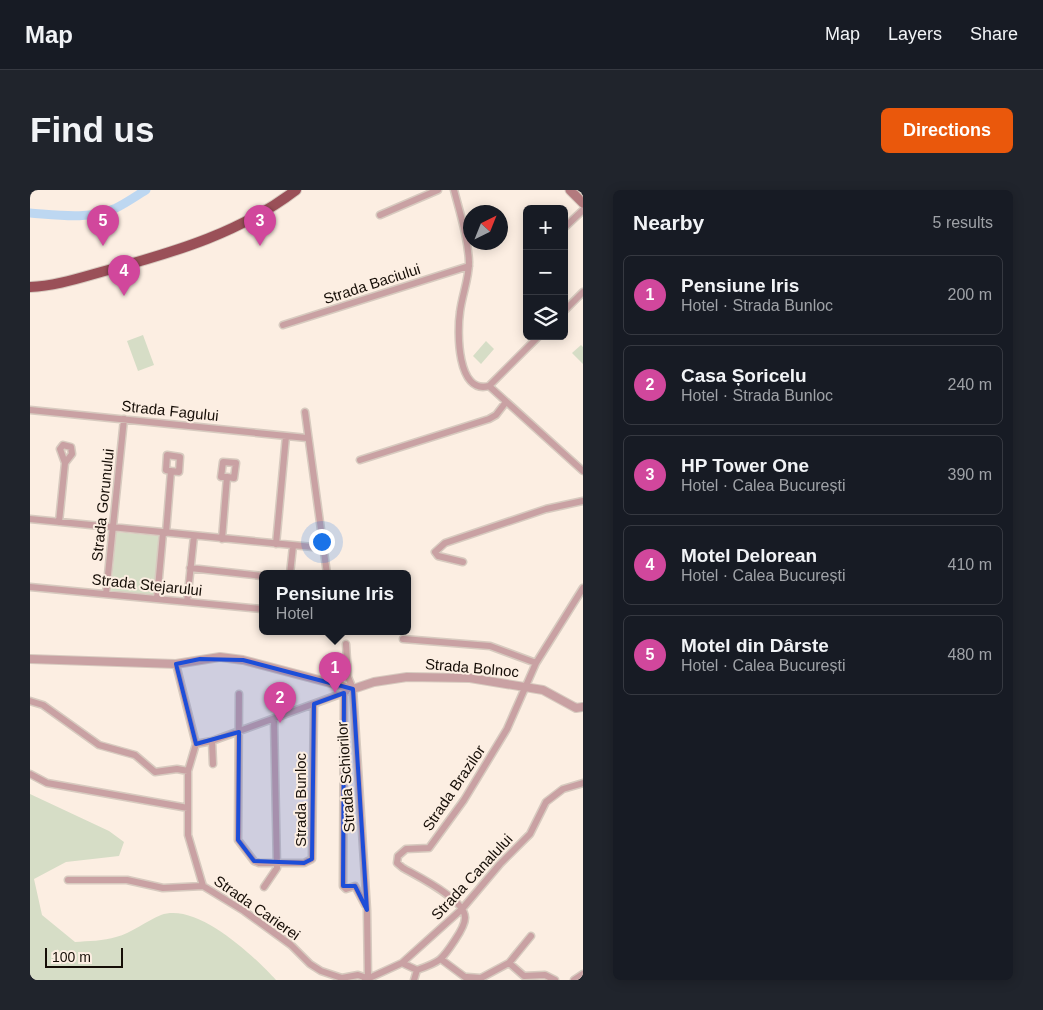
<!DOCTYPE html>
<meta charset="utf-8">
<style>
:root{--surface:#171b24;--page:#20242c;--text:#f1f3f6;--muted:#9ea1a6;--line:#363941;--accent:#ea580c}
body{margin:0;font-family:Arial,sans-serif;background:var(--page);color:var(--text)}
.controls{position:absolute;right:15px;top:15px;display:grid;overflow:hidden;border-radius:8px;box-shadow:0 2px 12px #0003}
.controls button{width:45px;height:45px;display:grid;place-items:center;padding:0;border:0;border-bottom:1px solid var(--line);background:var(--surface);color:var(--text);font:25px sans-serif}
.compass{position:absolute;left:433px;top:15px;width:45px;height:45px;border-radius:50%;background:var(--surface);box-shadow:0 2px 12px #0003;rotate:43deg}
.scale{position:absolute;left:15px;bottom:12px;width:78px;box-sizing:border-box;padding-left:5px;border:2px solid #160e07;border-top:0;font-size:14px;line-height:18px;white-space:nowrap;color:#160e07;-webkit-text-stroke:4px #fceee2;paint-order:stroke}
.you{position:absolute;left:291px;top:351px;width:18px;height:18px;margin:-12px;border:4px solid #fff;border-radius:50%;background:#1a73e8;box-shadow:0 0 0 8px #1a73e833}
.badge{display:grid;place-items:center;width:32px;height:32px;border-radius:50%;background:var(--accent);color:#fff;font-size:16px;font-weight:700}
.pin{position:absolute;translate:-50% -41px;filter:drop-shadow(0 1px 2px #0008)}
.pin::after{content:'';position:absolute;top:26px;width:18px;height:15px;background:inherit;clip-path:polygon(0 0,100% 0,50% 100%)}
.popup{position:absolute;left:229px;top:380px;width:152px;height:65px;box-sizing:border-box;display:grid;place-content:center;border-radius:8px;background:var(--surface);filter:drop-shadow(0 1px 4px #0005);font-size:16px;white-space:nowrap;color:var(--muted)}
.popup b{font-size:19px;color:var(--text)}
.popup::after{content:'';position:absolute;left:50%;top:100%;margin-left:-10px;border:10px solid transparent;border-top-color:var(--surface)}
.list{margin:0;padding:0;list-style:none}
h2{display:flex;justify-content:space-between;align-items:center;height:65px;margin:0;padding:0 20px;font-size:21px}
h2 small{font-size:16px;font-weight:400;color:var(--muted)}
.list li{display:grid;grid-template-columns:32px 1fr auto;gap:15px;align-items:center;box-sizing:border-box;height:80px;margin:0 10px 10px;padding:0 10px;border:1px solid var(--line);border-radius:8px}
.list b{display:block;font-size:19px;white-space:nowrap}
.list p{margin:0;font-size:16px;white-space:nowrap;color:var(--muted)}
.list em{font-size:16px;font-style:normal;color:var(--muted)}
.icon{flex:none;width:28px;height:28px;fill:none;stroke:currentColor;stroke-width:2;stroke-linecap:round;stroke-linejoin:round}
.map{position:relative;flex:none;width:553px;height:790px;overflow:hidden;border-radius:8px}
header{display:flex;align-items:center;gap:30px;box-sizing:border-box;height:70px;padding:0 25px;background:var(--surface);border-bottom:1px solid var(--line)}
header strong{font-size:24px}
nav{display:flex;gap:28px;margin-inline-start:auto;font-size:18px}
.intro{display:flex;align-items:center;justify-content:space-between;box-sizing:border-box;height:120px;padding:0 30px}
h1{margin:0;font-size:35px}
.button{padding:12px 22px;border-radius:8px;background:var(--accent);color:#fff;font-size:18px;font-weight:700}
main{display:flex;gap:30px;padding:0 30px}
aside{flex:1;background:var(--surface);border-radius:8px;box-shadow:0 2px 12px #0003}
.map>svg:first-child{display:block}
.green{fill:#d6ddc6}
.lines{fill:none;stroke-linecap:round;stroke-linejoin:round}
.river{stroke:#bdd7f1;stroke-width:9}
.minor-casing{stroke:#d7cabf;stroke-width:9}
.tertiary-casing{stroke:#d7cabf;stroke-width:10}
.secondary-casing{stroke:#d7cabf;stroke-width:11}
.trunk-casing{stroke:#d7cabf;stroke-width:12}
.minor{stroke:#c9a1a3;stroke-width:6}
.tertiary{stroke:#c9a1a3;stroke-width:8}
.secondary{stroke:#b37a7e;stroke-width:9}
.trunk{stroke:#9a5058;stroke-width:10}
.marked{fill:#1d4ed8;fill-opacity:0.2;stroke:#1d4ed8;stroke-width:4;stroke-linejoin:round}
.labels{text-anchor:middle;stroke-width:4;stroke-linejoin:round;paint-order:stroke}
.street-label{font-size:15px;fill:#160e07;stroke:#fceee2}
</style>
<header>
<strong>Map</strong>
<nav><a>Map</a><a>Layers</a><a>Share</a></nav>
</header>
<div class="intro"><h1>Find us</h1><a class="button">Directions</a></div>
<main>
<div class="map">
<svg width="553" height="790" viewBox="0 0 553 790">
<rect width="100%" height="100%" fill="#fceee2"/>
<path class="green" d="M 113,145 L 124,175 L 108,181 L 97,151 Z
M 456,151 L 464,159 L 451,174 L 443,166 Z
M 551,155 L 553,157 L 553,174 L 542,163 Z
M 86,342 L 130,346 L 124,405 L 81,401 Z
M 0,604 L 79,641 L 94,652 L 89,666 L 36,672 L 4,689 L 12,725 L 45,752 C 58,751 74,751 86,747 C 102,743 116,731 131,725 C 167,712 224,766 246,790 L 0,790 Z"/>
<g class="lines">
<path class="river" d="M 0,23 C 28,25 59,30 86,18 C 96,13 106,6 116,0"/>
<defs>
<path id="minor" d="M 424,0 C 430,23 438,48 439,72 C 439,89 432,105 430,122 C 427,142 427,205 459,196 L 509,146
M 350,25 L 408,0
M 534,38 L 553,20
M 534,121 L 553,102
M 253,135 L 439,76
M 459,196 L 553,281
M 0,220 L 277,248
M 275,222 L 297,384
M 330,270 L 459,229 L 466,225 L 476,212
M 0,329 L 293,358
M 29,332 L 35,273 L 42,264 L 41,257 L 33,255 L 30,259 L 35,273
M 136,343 L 141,281 L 149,282 L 150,267 L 137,265 L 136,280 L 141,281
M 192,349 L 197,287 L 204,288 L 206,273 L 193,272 L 191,287 L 197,287
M 246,354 L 256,246
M 433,372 L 408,366 L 405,362 L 415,353 L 516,319 L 553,311
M 160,378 L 232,386
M 260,384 L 263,356
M 0,397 L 232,419
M 76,404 L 94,229
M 127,409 L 133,343
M 157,412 L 164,346
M 304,442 L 305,448
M 373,449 L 460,456 L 506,473
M 316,454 L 318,487 L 323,499 L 337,720 L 338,790
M 146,474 L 166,554
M 314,503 L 313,696 L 316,699 L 325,696 L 335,715
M 209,504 L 208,650 L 224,671 L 229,673 L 274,673 L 282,669 L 284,514
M 0,511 L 13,515 L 69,555 L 105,565 L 125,582 L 147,579 L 158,581
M 182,551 L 183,574
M 166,554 L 158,581 L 158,645 L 173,696 L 214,721 L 261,755 L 280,774 L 291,781 L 312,788 L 328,785 L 337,788
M 166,554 L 182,551 L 316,502
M 0,584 L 17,593 L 158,618
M 38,690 L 97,690 L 133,698 L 173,696
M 234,697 L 247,678 L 244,529
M 412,770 L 439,790
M 372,773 L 387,780 C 410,772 412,770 425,750 C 429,744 435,735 435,728 C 436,710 387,686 373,678 L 367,673 L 368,666 L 376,659 L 399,658 L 434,610 L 477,539 L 506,473 L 553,398
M 479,773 L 501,746
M 437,787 L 451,788 L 479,773 L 494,786 L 515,785 L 525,790
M 335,790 L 372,773 L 432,719 L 470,674 L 500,644 L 516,612 L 533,599 L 553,593
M 384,790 L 387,780
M 544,790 L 553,784"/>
<path id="tertiary" d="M 0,469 L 146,474 L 190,467 L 213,470 L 323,499 L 344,492 L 377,487 L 440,488 L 513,500 L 546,518 L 553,517"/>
<path id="secondary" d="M 540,0 L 553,13"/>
<path id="trunk" d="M 0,97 C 28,96 55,86 82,79 C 148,61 211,42 266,0"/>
</defs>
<use href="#minor" class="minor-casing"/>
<use href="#tertiary" class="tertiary-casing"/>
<use href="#secondary" class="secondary-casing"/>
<use href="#trunk" class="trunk-casing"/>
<use href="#minor" class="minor"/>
<use href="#tertiary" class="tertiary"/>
<use href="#secondary" class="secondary"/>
<use href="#trunk" class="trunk"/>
</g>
<path class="marked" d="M 170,469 L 213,470 L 323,499 L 337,720 L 325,696 L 313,696 L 314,503 L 284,514 L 282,669 L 274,673 L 224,671 L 208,650 L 209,542 L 166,554 L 146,474 Z"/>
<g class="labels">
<g class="street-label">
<text transform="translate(342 94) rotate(-18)" y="5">Strada Baciului</text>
<text transform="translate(140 221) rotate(6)" y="5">Strada Fagului</text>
<text transform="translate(73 315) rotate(-84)" y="5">Strada Gorunului</text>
<text transform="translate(117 395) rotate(6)" y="5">Strada Stejarului</text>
<text transform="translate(442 478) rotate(5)" y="5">Strada Bolnoc</text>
<text transform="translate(316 587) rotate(-94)" y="5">Strada Schiorilor</text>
<text transform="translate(424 598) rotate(-56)" y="5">Strada Brazilor</text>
<text transform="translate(271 610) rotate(-90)" y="5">Strada Bunloc</text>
<text transform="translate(442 687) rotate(-47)" y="5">Strada Canalului</text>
<text transform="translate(227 718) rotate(35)" y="5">Strada Carierei</text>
</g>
</g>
</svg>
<div class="controls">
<button>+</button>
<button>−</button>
<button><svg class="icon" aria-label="layers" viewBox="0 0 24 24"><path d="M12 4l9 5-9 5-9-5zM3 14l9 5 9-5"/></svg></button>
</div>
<svg class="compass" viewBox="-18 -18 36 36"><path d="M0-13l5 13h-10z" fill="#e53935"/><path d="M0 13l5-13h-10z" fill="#9ea1a6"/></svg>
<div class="scale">100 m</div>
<div class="you"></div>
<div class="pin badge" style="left:305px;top:503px;background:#d1479c">1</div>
<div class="popup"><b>Pensiune Iris</b>Hotel</div>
<div class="pin badge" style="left:250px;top:533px;background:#d1479c">2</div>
<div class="pin badge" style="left:230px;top:56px;background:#d1479c">3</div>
<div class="pin badge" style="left:94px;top:106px;background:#d1479c">4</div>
<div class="pin badge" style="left:73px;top:56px;background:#d1479c">5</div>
</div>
<aside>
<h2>Nearby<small>5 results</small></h2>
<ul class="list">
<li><span class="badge" style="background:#d1479c">1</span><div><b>Pensiune Iris</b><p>Hotel · Strada Bunloc</p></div><em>200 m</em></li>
<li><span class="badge" style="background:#d1479c">2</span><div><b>Casa Șoricelu</b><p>Hotel · Strada Bunloc</p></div><em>240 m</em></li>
<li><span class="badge" style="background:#d1479c">3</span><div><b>HP Tower One</b><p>Hotel · Calea București</p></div><em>390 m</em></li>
<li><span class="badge" style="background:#d1479c">4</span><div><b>Motel Delorean</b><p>Hotel · Calea București</p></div><em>410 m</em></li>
<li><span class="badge" style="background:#d1479c">5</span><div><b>Motel din Dârste</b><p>Hotel · Calea București</p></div><em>480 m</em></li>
</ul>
</aside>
</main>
